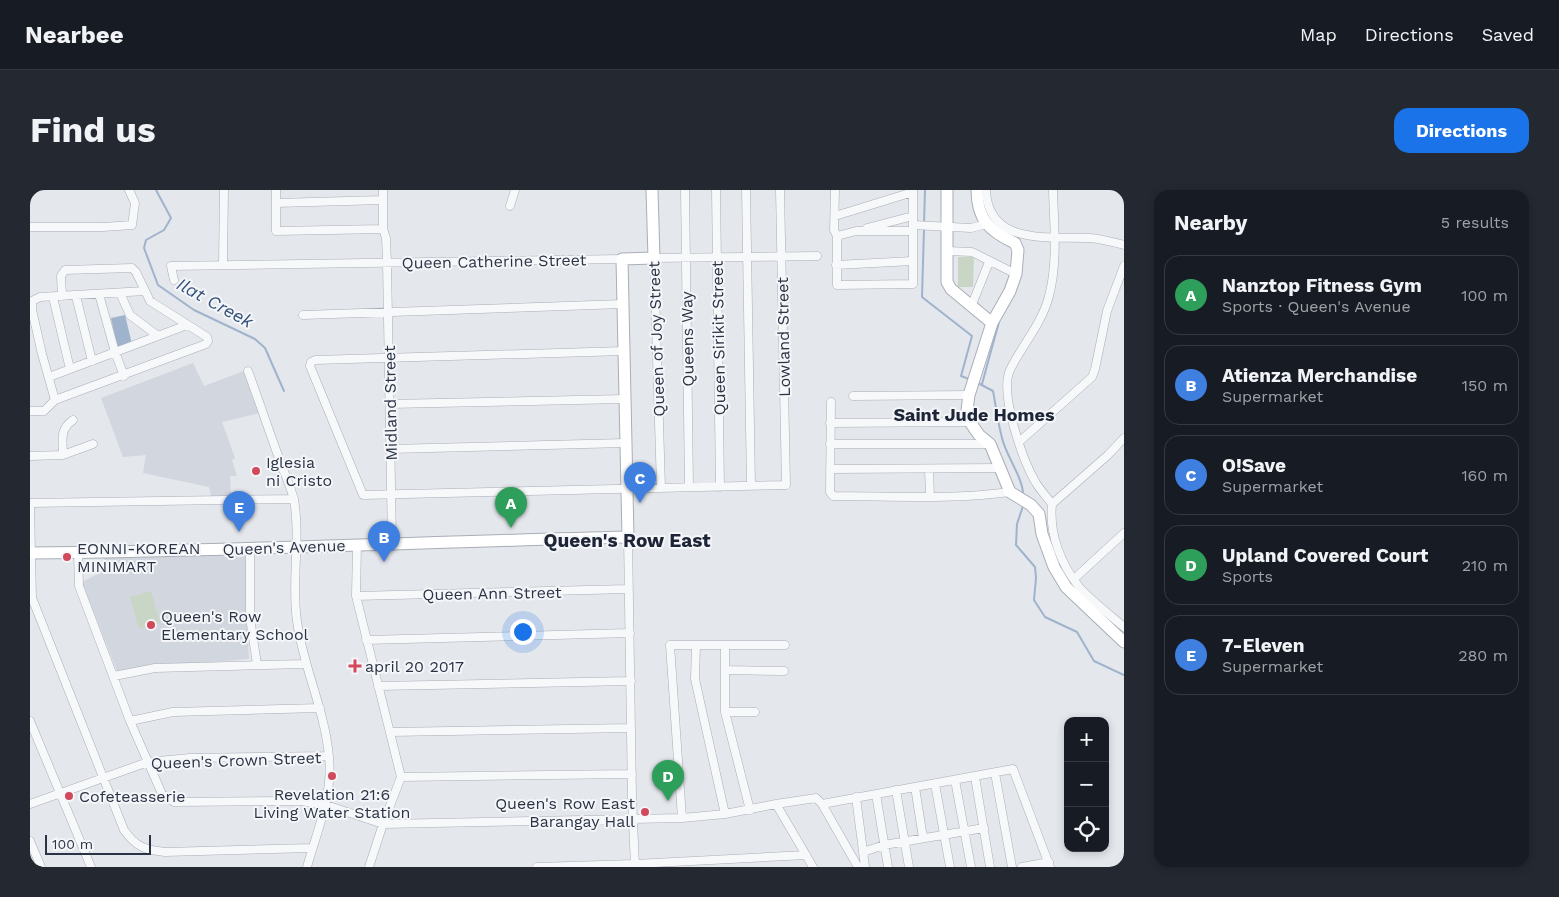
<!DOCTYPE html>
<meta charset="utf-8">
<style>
:root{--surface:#171b24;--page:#242831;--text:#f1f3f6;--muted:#9ea1a6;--line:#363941;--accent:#1a73e8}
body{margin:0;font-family:"Work Sans",sans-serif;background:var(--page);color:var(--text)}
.controls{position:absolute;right:15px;bottom:15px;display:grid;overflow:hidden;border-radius:10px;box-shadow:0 2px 8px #0003}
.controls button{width:45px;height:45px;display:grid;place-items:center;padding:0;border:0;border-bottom:1px solid var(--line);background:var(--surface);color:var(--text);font:25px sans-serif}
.scale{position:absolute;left:15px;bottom:12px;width:106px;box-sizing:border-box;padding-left:5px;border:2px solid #2b3445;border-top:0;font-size:14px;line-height:18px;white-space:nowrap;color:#2b3445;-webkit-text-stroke:4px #f4f6f9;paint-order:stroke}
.you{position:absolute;left:492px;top:441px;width:18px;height:18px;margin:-12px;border:4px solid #fff;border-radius:50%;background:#1a73e8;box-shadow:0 0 0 8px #1a73e833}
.badge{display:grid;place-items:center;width:32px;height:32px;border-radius:50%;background:var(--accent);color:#fff;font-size:16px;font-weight:700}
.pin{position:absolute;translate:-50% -41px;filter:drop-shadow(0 1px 2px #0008)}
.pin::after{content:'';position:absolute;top:26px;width:18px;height:15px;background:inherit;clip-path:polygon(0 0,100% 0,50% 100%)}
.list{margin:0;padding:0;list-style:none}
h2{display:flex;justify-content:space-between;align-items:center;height:65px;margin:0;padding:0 20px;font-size:21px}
h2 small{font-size:16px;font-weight:400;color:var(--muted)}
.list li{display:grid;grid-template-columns:32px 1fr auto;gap:15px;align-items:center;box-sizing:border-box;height:80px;margin:0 10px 10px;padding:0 10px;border:1px solid var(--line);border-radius:15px}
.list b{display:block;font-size:19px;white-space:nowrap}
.list p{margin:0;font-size:16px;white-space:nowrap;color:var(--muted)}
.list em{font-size:16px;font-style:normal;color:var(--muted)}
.icon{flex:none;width:28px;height:28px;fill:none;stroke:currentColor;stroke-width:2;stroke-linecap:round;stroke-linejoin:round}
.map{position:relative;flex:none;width:1094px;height:677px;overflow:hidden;border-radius:15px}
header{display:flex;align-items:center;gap:30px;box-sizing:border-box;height:70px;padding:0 25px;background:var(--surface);border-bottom:1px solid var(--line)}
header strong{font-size:24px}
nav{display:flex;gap:28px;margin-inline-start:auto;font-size:18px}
.intro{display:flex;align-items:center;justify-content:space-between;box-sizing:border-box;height:120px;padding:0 30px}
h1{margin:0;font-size:35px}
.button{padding:12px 22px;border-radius:15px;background:var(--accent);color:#fff;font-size:18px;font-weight:700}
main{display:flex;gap:30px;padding:0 30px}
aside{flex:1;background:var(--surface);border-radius:15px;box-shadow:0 2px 8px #0003}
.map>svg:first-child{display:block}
.built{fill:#d2d6de}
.green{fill:#c9d6c5}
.water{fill:#9fb4cc}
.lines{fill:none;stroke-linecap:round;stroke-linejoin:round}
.stream{stroke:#9fb4cc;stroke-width:2}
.street-casing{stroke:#a9aeb7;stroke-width:9}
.secondary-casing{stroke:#a9aeb7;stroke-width:13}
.street{stroke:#f7f8fa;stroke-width:8}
.secondary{stroke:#fff;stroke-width:11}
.poi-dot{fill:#d1495b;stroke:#f4f6f9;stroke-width:2}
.labels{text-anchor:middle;stroke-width:4;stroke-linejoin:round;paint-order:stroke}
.street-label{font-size:16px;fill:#2b3445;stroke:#f4f6f9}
.poi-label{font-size:16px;fill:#2b3445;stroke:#f4f6f9;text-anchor:start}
.water-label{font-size:18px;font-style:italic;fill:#34527a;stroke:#f4f6f9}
.neighbourhood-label{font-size:18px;font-weight:bold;fill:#1d2536;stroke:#f4f6f9}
.quarter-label{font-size:19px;font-weight:bold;fill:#1d2536;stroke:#f4f6f9}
</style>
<header>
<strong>Nearbee</strong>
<nav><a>Map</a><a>Directions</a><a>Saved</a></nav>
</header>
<div class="intro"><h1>Find us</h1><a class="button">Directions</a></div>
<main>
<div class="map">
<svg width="1094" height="677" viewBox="0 0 1094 677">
<rect width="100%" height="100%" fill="#e4e7ec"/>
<path class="built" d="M 163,173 L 174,196 L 214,181 L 230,223 L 192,232 L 205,268 L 202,270 L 207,286 L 200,286 L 201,306 L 181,306 L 179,297 L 113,283 L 116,265 L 93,267 L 71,208 Z
M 216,364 L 216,420 L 219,469 L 129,476 L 87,481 L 52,392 L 74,381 L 74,368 Z"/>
<path class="green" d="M 928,67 L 944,67 L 943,97 L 928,97 Z
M 121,401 L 130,433 L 109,439 L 100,407 Z"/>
<path class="water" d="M 95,125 L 102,154 L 87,157 L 81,128 Z"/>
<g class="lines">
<path class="stream" d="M 126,0 L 141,28 L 134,40 L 116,50 L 114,58 L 128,95 L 164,120 L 225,149 L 235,158 L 254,201
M 953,2 L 954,15 L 962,31
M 894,34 L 895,0
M 894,39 L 892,107 L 942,146 L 931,186 L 939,189
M 948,193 L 963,201 C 966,217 968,233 972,248 C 976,266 994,289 993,306
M 952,194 L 969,132
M 993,316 L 987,334 L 986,355 L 1005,377 L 1006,388 L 1004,410 L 1015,427 L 1047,442 L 1064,471 L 1094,485"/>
<defs>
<path id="street" d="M 246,0 L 246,41 L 353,39
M 353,0 L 353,39 L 356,48 L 357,73 L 362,353
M 655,0 L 659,297
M 686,0 L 690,297
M 716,0 L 721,296
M 805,0 L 804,40 L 807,46 L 807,95 L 883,94 L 883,0
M 956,0 C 958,57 1021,46 1060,48 C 1072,49 1083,52 1094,55
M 1023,0 C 1024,35 1028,72 1019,106 C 1012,134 992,155 980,180 C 969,204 993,271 1006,293 C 1011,301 1017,307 1022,314 C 1019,344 1031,375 1050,398 C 1063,412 1080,425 1094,437
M 246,13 L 353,10
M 480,16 L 485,0
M 805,26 L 883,2
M 883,35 L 941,38 L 957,34
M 0,37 L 73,37 L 102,35 L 105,13 L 99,0
M 837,38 L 883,26
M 807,46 L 826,41 L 882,41
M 917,61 L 942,62 L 986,84
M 193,75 L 194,0
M 806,75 L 883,71
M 144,90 L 141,76 L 592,69
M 90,103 L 100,125 L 128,146
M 69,104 L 85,162 L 94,186
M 46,106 L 62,171
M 23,107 L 40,179
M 941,117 L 959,72
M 273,125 L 593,114
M 594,161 L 285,170 L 281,172 L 280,176 L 333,305 L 756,295 L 750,0
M 218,181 C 229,211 239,241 250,271 C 254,283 261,297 264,310 C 271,350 261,391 267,431 C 273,477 295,520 299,567 C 303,605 287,641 277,677
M 19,187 L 157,135
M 823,206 L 939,205
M 25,210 L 12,164 L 2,120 L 2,111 L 10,107 L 115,101
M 801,212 L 800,302 L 803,306 C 862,306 921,310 980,302
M 360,214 L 594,209
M 0,221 L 14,221 L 25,210 L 176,154 L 178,151 L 177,147 L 120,111 L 106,82 L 102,78 L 35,80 L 31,86 L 32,106
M 800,233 L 940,232
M 989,252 L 1062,187 L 1065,179 L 1077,121 L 1094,76
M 800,254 L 960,254
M 360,259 L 595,253
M 33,265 C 33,250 29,240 43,230
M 0,266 L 33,265 L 63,254
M 800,279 L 971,278
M 899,279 L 900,307
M 631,298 L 624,68 L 787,66
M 0,313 L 264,309
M 1022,314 L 1078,265 L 1094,248
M 0,318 L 2,408 L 94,640 C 106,657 115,660 135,662 L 282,658
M 598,347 L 602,607 L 605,677
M 327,355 L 326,406 L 371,587 L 353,634 L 339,677
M 220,359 L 220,428 L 227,474
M 48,362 L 49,396 L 100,531 L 132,604 L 144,612 L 271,611 L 296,615 L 353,634 L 652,628 L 695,624 L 746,614 L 786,608 L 792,614 L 828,677
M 1044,389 L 1094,343
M 326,406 L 598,399
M 336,450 L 600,443
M 666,455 L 665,489 L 695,624
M 695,455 L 755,455
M 695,480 L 754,481
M 84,486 L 125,478 L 275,474
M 348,496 L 601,491
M 695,522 L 725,522
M 0,531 L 61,677
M 100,531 L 143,522 L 290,518
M 360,542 L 601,538
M 965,583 L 982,677
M 371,587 L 602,584
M 945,587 L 960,677
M 925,590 L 941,677
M 905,594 L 920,677
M 885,597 L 893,648
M 866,600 L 879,677
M 846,604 L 858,677
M 826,607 L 835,677
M 0,614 L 118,572 L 160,568 L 299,566
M 746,614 L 783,677
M 792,614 L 983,579 L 1020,677
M 652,628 L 640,455 L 695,455 L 695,522 L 720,620
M 0,651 L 11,677
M 833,662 L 854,655 L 954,638
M 507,677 L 605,674 L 776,665
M 992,677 L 1019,672"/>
<path id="secondary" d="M 917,0 L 917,92 L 921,99 L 962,133
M 947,0 C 947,29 959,41 985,53 L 988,60 L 986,84 L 980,101 L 962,133 L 939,205 L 937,220 L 940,232 L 949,245 L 960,254 L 980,302 L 1001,315 L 1009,324 L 1012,344 L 1024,377 L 1036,397 L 1094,452
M 0,363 C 199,361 398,352 598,347 L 592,69 L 624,68 L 622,0"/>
</defs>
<use href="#street" class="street-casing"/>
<use href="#secondary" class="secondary-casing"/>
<use href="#street" class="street"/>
<use href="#secondary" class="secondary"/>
</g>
<g class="poi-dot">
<circle cx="226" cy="281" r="5"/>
<circle cx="37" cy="367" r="5"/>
<circle cx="121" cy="435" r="5"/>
<path d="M322.5 468.5h5v5h5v5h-5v5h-5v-5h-5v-5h5z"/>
<circle cx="302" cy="586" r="5"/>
<circle cx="39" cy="606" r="5"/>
<circle cx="615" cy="622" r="5"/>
</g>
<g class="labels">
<g class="street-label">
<text transform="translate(464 71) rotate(-1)" y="6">Queen Catherine Street</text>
<text transform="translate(753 147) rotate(-91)" y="6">Lowland Street</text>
<text transform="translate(688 148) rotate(-91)" y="6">Queen Sirikit Street</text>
<text transform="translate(626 149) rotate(-92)" y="6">Queen of Joy Street</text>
<text transform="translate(657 149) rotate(-91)" y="6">Queens Way</text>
<text transform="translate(360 213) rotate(-91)" y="6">Midland Street</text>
<text transform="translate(254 357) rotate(-2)" y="6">Queen's Avenue</text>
<text transform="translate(462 403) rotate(-1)" y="6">Queen Ann Street</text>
<text transform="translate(206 570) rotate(-2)" y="6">Queen's Crown Street</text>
</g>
<g class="poi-label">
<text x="236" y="278">Iglesia<tspan x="236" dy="18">ni Cristo</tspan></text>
<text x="47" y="364">EONNI-KOREAN<tspan x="47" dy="18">MINIMART</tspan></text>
<text x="131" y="432">Queen's Row<tspan x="131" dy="18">Elementary School</tspan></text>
<text x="335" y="482">april 20 2017</text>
<text x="302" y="610" text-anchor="middle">Revelation 21:6<tspan x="302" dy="18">Living Water Station</tspan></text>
<text x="49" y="612">Cofeteasserie</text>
<text x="605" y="619" text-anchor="end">Queen's Row East<tspan x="605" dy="18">Barangay Hall</tspan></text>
</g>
<g class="water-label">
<text transform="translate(185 113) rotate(29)" y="6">Ilat Creek</text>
</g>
<g class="neighbourhood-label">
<text x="944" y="231">Saint Jude Homes</text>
</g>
<g class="quarter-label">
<text x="597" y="357">Queen's Row East</text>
</g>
</g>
</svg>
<div class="controls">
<button>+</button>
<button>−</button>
<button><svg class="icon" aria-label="locate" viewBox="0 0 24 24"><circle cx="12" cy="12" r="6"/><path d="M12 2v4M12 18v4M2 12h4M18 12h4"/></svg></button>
</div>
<div class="scale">100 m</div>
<div class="you"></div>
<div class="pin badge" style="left:481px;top:338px;background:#2e9e5b">A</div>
<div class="pin badge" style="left:354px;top:372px;background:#3f7fe0">B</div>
<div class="pin badge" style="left:610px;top:313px;background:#3f7fe0">C</div>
<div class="pin badge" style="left:638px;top:611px;background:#2e9e5b">D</div>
<div class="pin badge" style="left:209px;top:342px;background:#3f7fe0">E</div>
</div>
<aside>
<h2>Nearby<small>5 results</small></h2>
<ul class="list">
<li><span class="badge" style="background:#2e9e5b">A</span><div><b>Nanztop Fitness Gym</b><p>Sports · Queen's Avenue</p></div><em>100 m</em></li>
<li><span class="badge" style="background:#3f7fe0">B</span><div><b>Atienza Merchandise</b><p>Supermarket</p></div><em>150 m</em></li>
<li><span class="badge" style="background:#3f7fe0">C</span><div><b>O!Save</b><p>Supermarket</p></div><em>160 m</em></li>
<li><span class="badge" style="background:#2e9e5b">D</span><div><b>Upland Covered Court</b><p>Sports</p></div><em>210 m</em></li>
<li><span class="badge" style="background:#3f7fe0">E</span><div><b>7-Eleven</b><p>Supermarket</p></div><em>280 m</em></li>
</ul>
</aside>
</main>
